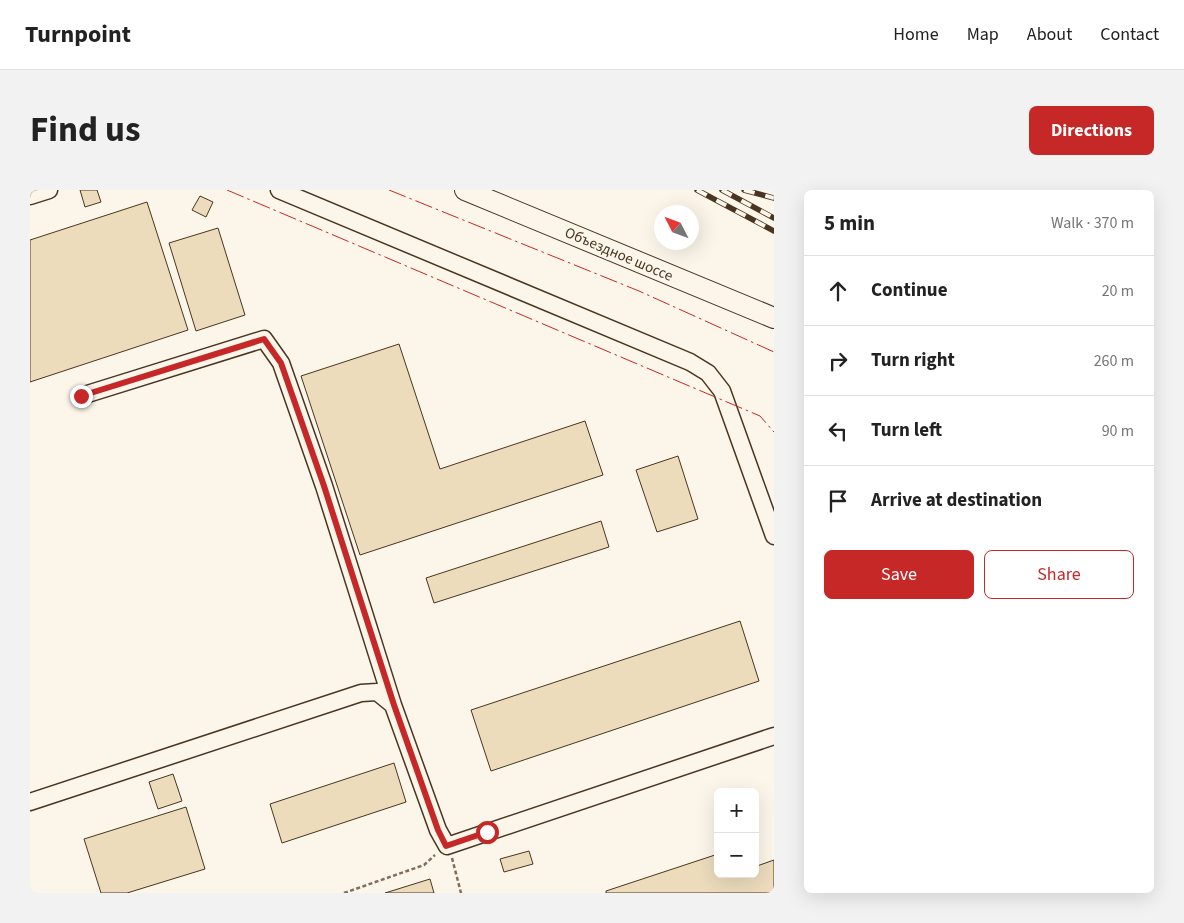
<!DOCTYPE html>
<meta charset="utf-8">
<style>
:root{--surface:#fff;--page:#f2f2f2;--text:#222;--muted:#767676;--line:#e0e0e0;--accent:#c62828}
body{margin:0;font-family:"Source Sans 3",sans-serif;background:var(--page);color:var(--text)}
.controls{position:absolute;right:15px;bottom:15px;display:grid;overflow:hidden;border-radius:8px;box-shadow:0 5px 20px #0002}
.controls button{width:45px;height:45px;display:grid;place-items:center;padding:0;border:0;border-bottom:1px solid var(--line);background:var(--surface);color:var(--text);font:25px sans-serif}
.compass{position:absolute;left:624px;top:15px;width:45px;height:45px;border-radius:50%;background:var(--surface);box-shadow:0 5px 20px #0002;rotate:312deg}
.stop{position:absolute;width:15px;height:15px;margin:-11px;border:4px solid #c62828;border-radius:50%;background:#fff}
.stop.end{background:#c62828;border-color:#fff;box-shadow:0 1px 5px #0008}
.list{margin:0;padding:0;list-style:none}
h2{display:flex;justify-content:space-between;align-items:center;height:65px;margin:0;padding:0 20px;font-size:21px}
h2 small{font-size:16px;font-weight:400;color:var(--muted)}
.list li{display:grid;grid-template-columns:32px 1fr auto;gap:15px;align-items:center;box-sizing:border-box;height:70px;padding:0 20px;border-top:1px solid var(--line)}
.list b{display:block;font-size:19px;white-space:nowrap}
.list em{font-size:16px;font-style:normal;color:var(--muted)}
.actions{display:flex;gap:10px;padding:15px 20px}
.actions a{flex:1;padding:11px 0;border:1px solid var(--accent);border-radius:8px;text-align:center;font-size:18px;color:var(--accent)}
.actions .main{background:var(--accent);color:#fff}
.icon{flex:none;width:28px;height:28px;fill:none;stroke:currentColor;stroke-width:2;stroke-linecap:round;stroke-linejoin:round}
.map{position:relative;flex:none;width:744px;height:703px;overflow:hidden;border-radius:8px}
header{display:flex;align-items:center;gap:30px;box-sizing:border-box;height:70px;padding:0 25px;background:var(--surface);border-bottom:1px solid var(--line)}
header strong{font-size:24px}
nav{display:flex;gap:28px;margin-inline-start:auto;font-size:18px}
.intro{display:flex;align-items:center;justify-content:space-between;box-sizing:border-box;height:120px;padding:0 30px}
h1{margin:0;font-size:35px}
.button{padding:12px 22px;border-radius:8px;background:var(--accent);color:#fff;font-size:18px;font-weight:700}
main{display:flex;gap:30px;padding:0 30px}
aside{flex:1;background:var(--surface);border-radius:8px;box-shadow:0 5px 20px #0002}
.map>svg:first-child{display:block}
.building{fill:#ecdcbc;stroke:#4a3520}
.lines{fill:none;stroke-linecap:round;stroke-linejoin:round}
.minor-casing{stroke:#4a3520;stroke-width:19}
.major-casing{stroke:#4a3520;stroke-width:22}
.path{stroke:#7f6f5c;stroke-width:2.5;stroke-dasharray:4 2.5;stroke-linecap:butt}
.minor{stroke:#fbf6e9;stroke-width:16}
.major{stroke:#fbf6e9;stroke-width:20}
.rail-casing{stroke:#4a3520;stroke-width:5.5}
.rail{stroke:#fbf6e9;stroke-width:4;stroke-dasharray:11;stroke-linecap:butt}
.power{stroke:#c62828;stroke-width:1;stroke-dasharray:18 4 2.5 4;stroke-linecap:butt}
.route{stroke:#c62828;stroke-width:6}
.labels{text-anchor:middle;stroke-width:4;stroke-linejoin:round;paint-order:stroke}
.street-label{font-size:15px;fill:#4a3520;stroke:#fbf6e9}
</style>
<header>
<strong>Turnpoint</strong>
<nav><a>Home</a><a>Map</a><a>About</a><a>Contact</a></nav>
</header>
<div class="intro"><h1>Find us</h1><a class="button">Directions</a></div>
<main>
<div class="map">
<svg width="744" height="703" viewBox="0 0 744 703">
<rect width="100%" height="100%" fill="#fbf6e9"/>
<path class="building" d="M 50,0 L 67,0 L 71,12 L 55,17 Z
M 170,6 L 183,12 L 176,27 L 162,20 Z
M 117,12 L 158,140 L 0,192 L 0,50 Z
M 188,38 L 215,125 L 166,141 L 139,53 Z
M 369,154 L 410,279 L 555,231 L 573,285 L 330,365 L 271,186 Z
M 648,266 L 668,329 L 627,342 L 606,280 Z
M 571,331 L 579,357 L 404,413 L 396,388 Z
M 710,431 L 729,491 L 461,581 L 441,520 Z
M 364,573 L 376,612 L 252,653 L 240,614 Z
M 143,584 L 152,611 L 128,619 L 119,592 Z
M 156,617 L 175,679 L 97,703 L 71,703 L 54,649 Z
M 499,661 L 503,674 L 474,682 L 470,669 Z
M 688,664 L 688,684 L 725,684 L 725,669 L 727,676 L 744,670 L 744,703 L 576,703 L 576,701 Z
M 400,689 L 404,703 L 355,703 Z"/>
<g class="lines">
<defs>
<path id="minor" d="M 249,0 L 660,172 L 678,183 L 692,201 L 744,346
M 0,6 L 19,0
M 51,206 L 234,149 L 251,173 L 294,296 L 363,515
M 0,612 L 331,503 L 347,502 L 363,515 L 408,640 L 417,656 L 744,546"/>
<path id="major" d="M 435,0 L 744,128"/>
</defs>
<use href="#minor" class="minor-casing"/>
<use href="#major" class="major-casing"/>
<path class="path" d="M 422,668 L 431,703
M 314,703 L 394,675 L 405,665"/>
<use href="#minor" class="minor"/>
<use href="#major" class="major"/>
<defs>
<path id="rail" d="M 667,0 L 744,41
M 692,0 L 744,28
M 714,0 L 744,8"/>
</defs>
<use href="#rail" class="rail-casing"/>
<use href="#rail" class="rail"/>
<path class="power" d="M 197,0 L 730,226 L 744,242
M 359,0 L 609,101 L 744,162"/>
</g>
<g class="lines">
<path class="route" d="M 51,206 L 234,149 L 251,173 L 294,296 L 364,515 L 408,640 L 416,656 L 457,642"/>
</g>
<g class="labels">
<g class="street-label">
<text transform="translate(589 64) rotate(23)" y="5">Объездное шоссе</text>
</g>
</g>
</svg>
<div class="controls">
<button>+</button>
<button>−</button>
</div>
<svg class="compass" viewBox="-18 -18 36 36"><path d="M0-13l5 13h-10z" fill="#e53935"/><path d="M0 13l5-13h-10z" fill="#767676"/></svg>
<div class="stop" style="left:457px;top:642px"></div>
<div class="stop end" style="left:51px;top:206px"></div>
</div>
<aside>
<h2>5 min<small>Walk · 370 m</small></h2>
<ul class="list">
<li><svg class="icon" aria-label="ahead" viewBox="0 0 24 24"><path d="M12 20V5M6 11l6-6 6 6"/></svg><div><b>Continue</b></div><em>20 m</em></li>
<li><svg class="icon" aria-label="right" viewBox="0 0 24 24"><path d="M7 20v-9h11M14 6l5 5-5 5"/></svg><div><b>Turn right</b></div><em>260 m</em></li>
<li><svg class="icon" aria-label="left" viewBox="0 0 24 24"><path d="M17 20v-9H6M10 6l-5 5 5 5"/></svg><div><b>Turn left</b></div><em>90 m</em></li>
<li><svg class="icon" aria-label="arrive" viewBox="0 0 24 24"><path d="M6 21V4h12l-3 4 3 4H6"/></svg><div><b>Arrive at destination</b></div></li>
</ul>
<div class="actions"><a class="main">Save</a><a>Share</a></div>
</aside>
</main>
